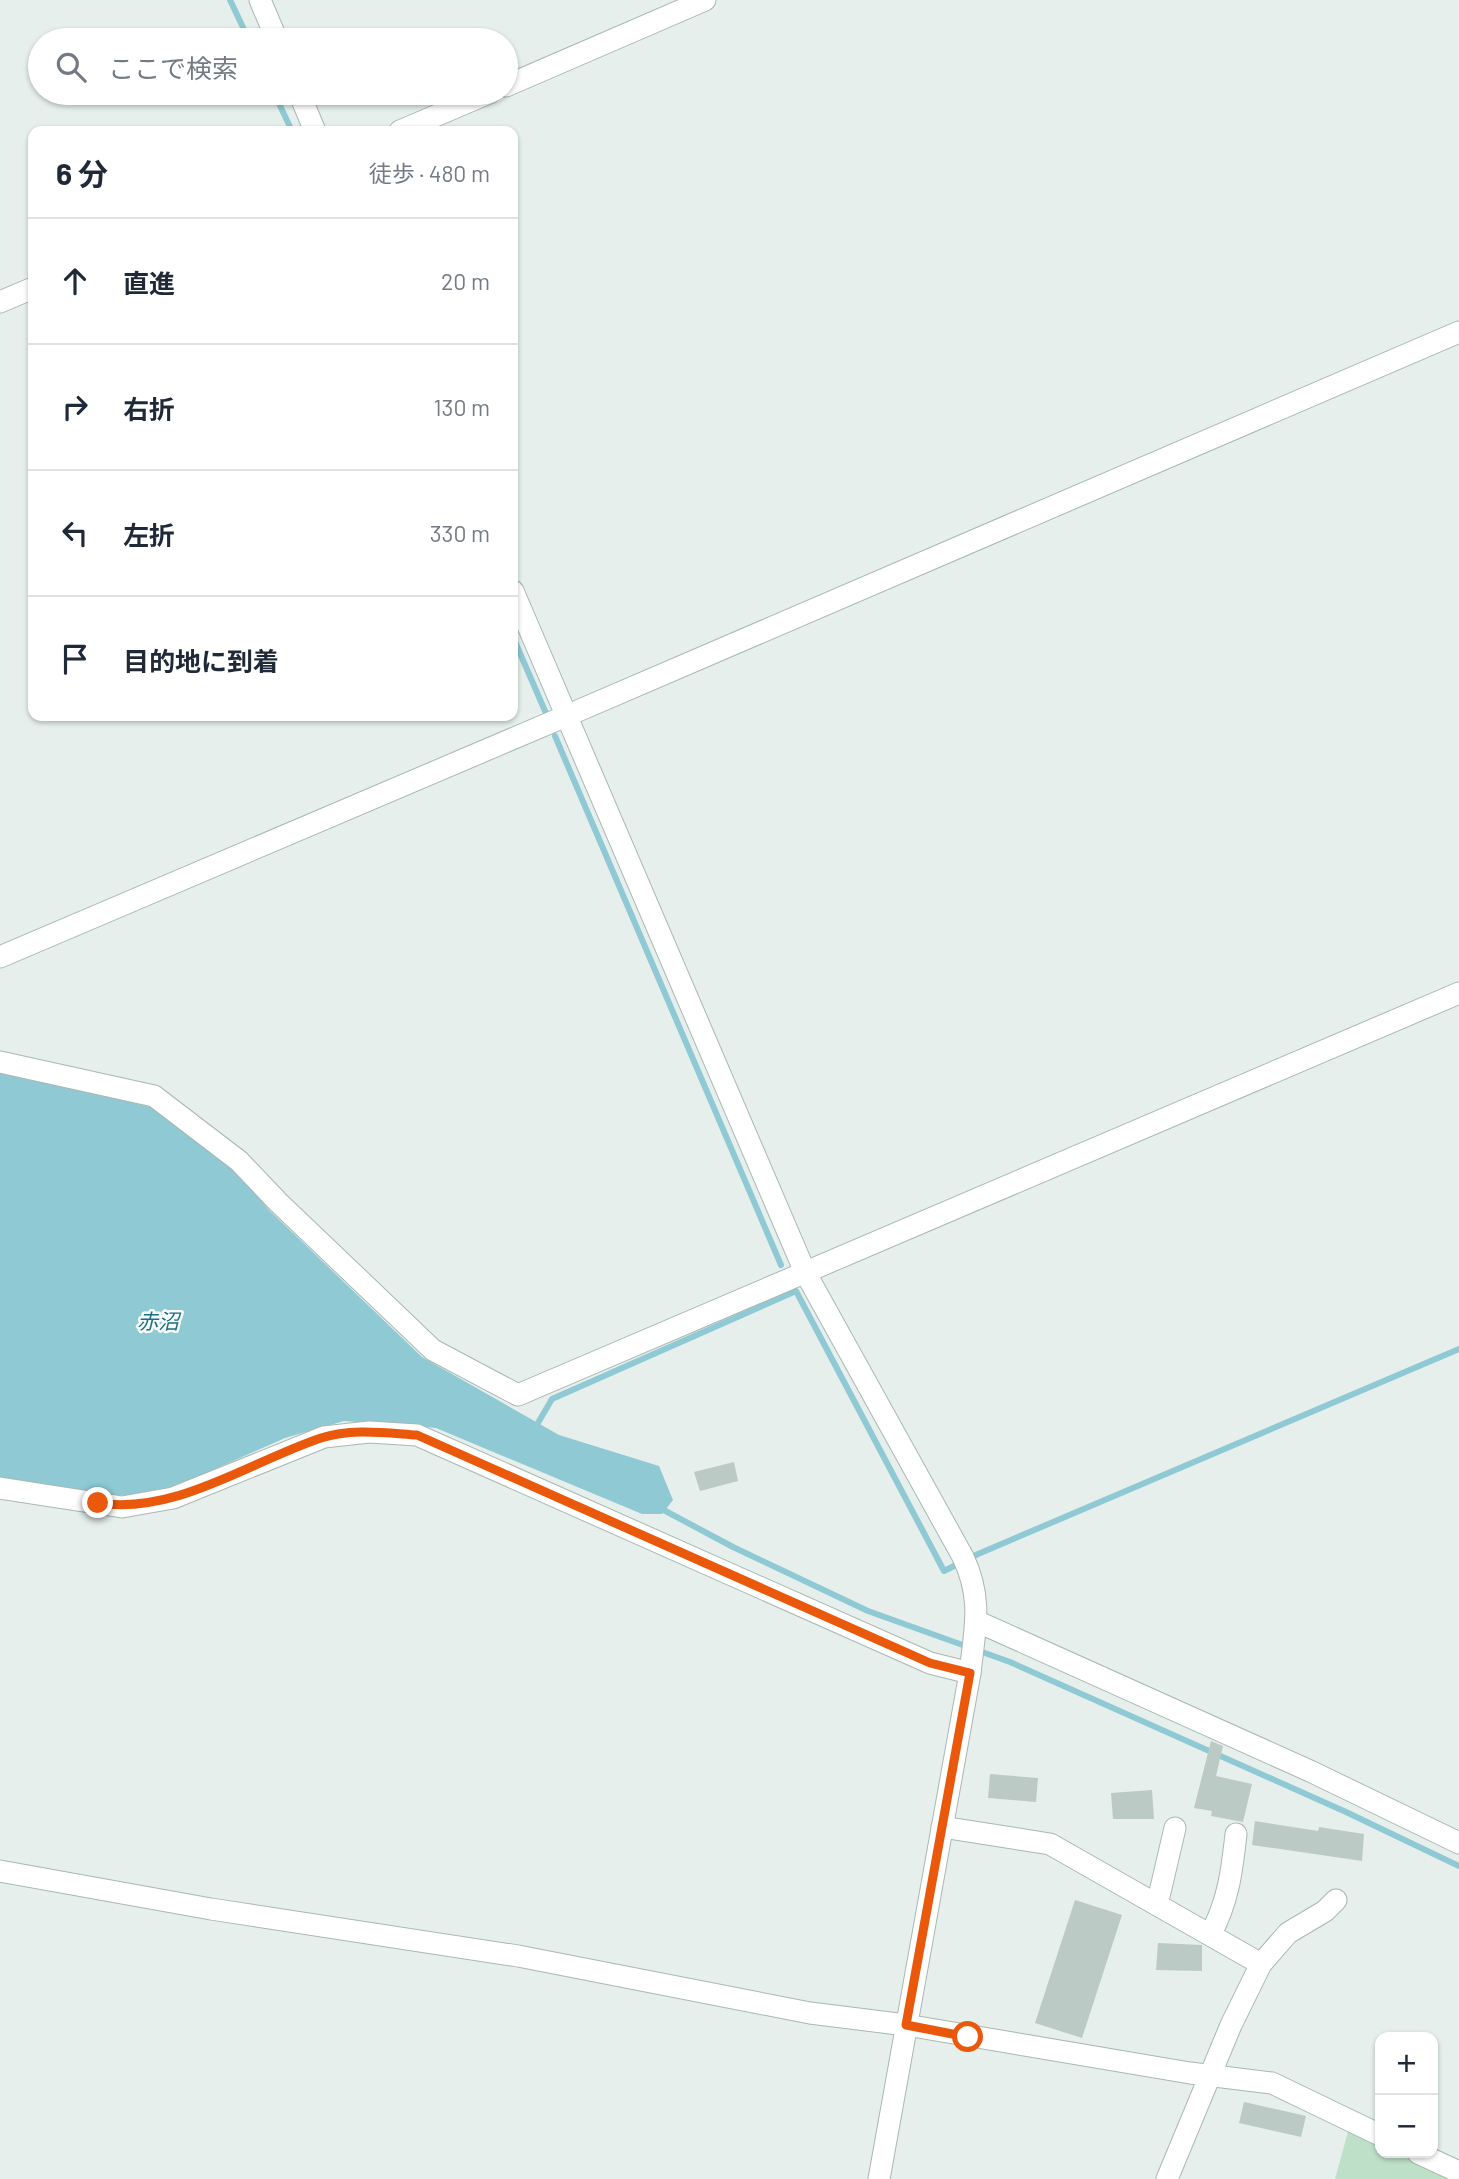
<!DOCTYPE html>
<html lang="ja">
<meta charset="utf-8">
<style>
:root{--surface:#fff;--page:#f2f2f3;--text:#1f2937;--muted:#747a83;--line:#e0e1e3}
body{margin:0;font-family:Barlow,"Noto Sans JP",sans-serif;background:var(--page);color:var(--text)}
.controls{position:absolute;right:21px;bottom:21px;display:grid;overflow:hidden;border-radius:14px;box-shadow:0 2px 5px #0004}
.controls button{width:63px;height:63px;display:grid;place-items:center;padding:0;border:0;border-bottom:2px solid var(--line);background:var(--surface);color:var(--text);font:35px sans-serif}
.stop{position:absolute;width:21px;height:21px;margin:-16px;border:5px solid #ea580c;border-radius:50%;background:#fff}
.stop.end{background:#ea580c;border-color:#fff;box-shadow:0 2px 7px #0008}
.list{margin:0;padding:0;list-style:none}
h2{display:flex;justify-content:space-between;align-items:center;height:91px;margin:0;padding:0 28px;font-size:30px}
h2 small{font-size:23px;font-weight:400;color:var(--muted)}
.list li{display:grid;grid-template-columns:46px 1fr auto;gap:21px;align-items:center;box-sizing:border-box;height:126px;padding:0 28px;border-top:2px solid var(--line)}
.list b{display:block;font-size:26px;white-space:nowrap}
.list em{font-size:23px;font-style:normal;color:var(--muted)}
.icon{flex:none;width:38px;height:38px;fill:none;stroke:currentColor;stroke-width:2;stroke-linecap:round;stroke-linejoin:round}
.map{position:relative;flex:none;width:1459px;height:2179px;overflow:hidden}
.search{position:absolute;background:var(--surface);box-shadow:0 2px 5px #0004;left:28px;top:28px;width:490px;height:77px;display:flex;align-items:center;gap:18px;box-sizing:border-box;padding:0 24px;border-radius:38px;color:var(--muted);font-size:26px}
.panel{position:absolute;background:var(--surface);box-shadow:0 2px 5px #0004;left:28px;top:126px;width:490px;height:595px;border-radius:14px}
.map>svg:first-child{display:block}
.green{fill:#bfe0c8}
.water{fill:#8ec9d4}
.lines{fill:none;stroke-linecap:round;stroke-linejoin:round}
.stream{stroke:#8ec9d4;stroke-width:6}
.building{fill:#bbcac4}
.minor-casing{stroke:#a8b8b2;stroke-width:23}
.tertiary-casing{stroke:#a8b8b2;stroke-width:23}
.minor{stroke:#fff;stroke-width:21}
.tertiary{stroke:#fff;stroke-width:21}
.route{stroke:#ea580c;stroke-width:9}
.labels{text-anchor:middle;stroke-width:5;stroke-linejoin:round;paint-order:stroke}
.water-label{font-size:21px;font-style:italic;fill:#1c6f80;stroke:#f7fbf9}
</style>
<div class="map">
<svg width="1459" height="2179" viewBox="0 0 1459 2179">
<rect width="100%" height="100%" fill="#e6efeb"/>
<path class="green" d="M 1349,2128 L 1380,2143 L 1380,2153 L 1402,2153 L 1459,2179 L 1335,2179 Z"/>
<path class="water" d="M 0,1071 L 151,1107 L 239,1172 L 268,1209 L 422,1357 L 559,1435 L 659,1466 L 673,1500 L 662,1514 L 642,1514 L 436,1428 L 344,1421 L 285,1438 L 179,1485 L 133,1495 L 96,1496 L 0,1481 Z"/>
<g class="lines">
<path class="stream" d="M 230,0 L 249,40
M 274,93 L 292,131
M 513,637 L 545,711
M 555,736 L 781,1265
M 535,1428 L 552,1399 L 796,1291 L 944,1571 L 978,1554 L 1459,1349
M 658,1507 L 733,1547 L 868,1611 L 1010,1662 L 1346,1812 L 1459,1866"/>
</g>
<path class="building" d="M 734,1462 L 738,1481 L 700,1491 L 694,1472 Z
M 1211,1741 L 1223,1746 L 1216,1776 L 1252,1784 L 1243,1822 L 1211,1816 L 1212,1811 L 1194,1808 Z
M 990,1774 L 1038,1778 L 1036,1802 L 988,1798 Z
M 1152,1790 L 1154,1819 L 1113,1819 L 1111,1793 Z
M 1255,1821 L 1318,1831 L 1319,1827 L 1364,1834 L 1362,1861 L 1252,1845 Z
M 1075,1900 L 1122,1915 L 1082,2038 L 1035,2023 Z
M 1158,1943 L 1202,1945 L 1202,1971 L 1156,1970 Z
M 1244,2102 L 1306,2116 L 1301,2137 L 1239,2123 Z"/>
<g class="lines">
<defs>
<path id="minor" d="M 506,86 L 705,0
M 400,131 L 489,93
M 0,302 L 33,288
M 0,957 L 566,716 L 1459,332
M 0,1062 L 154,1096 L 239,1161 L 278,1202 L 433,1350 L 518,1395 L 1459,993
M 0,1488 L 122,1507 L 173,1498 L 324,1437 L 369,1432 L 417,1435 L 930,1663 L 970,1673
M 976,1621 L 1310,1771 L 1459,1843
M 942,1827 L 1050,1844 L 1261,1964 L 1288,1933 L 1325,1911 L 1336,1900
M 0,1871 L 211,1909 L 518,1956 L 810,2013 L 906,2025 L 1190,2073 L 1272,2083 L 1380,2135
M 1157,1905 L 1175,1828
M 1210,1935 C 1228,1903 1232,1871 1236,1834
M 1418,2153 L 1459,2172
M 1167,2179 L 1231,2025 L 1261,1964"/>
<path id="tertiary" d="M 260,0 L 277,40
M 299,93 L 315,131
M 513,591 L 805,1272 L 963,1557 C 983,1599 975,1628 970,1673 L 879,2179"/>
</defs>
<use href="#minor" class="minor-casing"/>
<use href="#tertiary" class="tertiary-casing"/>
<use href="#minor" class="minor"/>
<use href="#tertiary" class="tertiary"/>
</g>
<g class="lines">
<path class="route" d="M 98,1503 C 176,1515 249,1462 321,1438 C 351,1428 386,1433 417,1435 L 930,1663 L 970,1673 L 906,2025 L 968,2037"/>
</g>
<g class="labels">
<g class="water-label">
<text x="158" y="1329">赤沼</text>
</g>
</g>
</svg>
<div class="controls">
<button>+</button>
<button>−</button>
</div>
<div class="stop" style="left:968px;top:2037px"></div>
<div class="stop end" style="left:98px;top:1503px"></div>
<div class="search"><svg class="icon" aria-label="search" viewBox="0 0 24 24"><circle cx="10" cy="10" r="6"/><path d="M15 15l6 6"/></svg>ここで検索</div>
<section class="panel">
<h2>6 分<small>徒歩 · 480 m</small></h2>
<ul class="list">
<li><svg class="icon" aria-label="ahead" viewBox="0 0 24 24"><path d="M12 20V5M6 11l6-6 6 6"/></svg><div><b>直進</b></div><em>20 m</em></li>
<li><svg class="icon" aria-label="right" viewBox="0 0 24 24"><path d="M7 20v-9h11M14 6l5 5-5 5"/></svg><div><b>右折</b></div><em>130 m</em></li>
<li><svg class="icon" aria-label="left" viewBox="0 0 24 24"><path d="M17 20v-9H6M10 6l-5 5 5 5"/></svg><div><b>左折</b></div><em>330 m</em></li>
<li><svg class="icon" aria-label="arrive" viewBox="0 0 24 24"><path d="M6 21V4h12l-3 4 3 4H6"/></svg><div><b>目的地に到着</b></div></li>
</ul>
</section>
</div>
